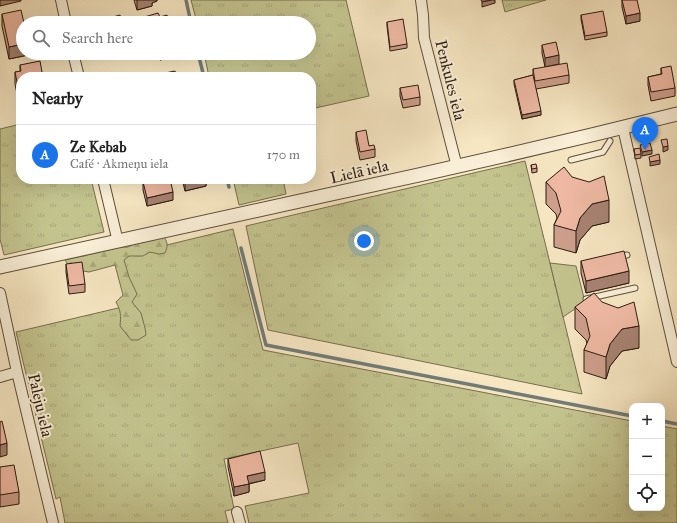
<!DOCTYPE html>
<meta charset="utf-8">
<style>
:root{--surface:#fff;--page:#f2f2f2;--text:#222;--muted:#767676;--line:#e0e0e0;--accent:#1a73e8}
body{margin:0;font-family:"IM FELL Great Primer",serif;background:var(--page);color:var(--text)}
.controls{position:absolute;right:12px;bottom:12px;display:grid;overflow:hidden;border-radius:8px;box-shadow:0 4px 16px #0002}
.controls button{width:36px;height:36px;display:grid;place-items:center;padding:0;border:0;border-bottom:1px solid var(--line);background:var(--surface);color:var(--text);font:20px sans-serif}
.you{position:absolute;left:364px;top:241px;width:14px;height:14px;margin:-10px;border:3px solid #fff;border-radius:50%;background:#1a73e8;box-shadow:0 0 0 6px #1a73e833}
.badge{display:grid;place-items:center;width:26px;height:26px;border-radius:50%;background:var(--accent);color:#fff;font-size:13px;font-weight:700}
.pin{position:absolute;translate:-50% -33px;filter:drop-shadow(0 1px 2px #0008)}
.pin::after{content:'';position:absolute;top:21px;width:14px;height:12px;background:inherit;clip-path:polygon(0 0,100% 0,50% 100%)}
.list{margin:0;padding:0;list-style:none}
h2{display:flex;justify-content:space-between;align-items:center;height:52px;margin:0;padding:0 16px;font-size:17px}
h2 small{font-size:13px;font-weight:400;color:var(--muted)}
.list li{display:grid;grid-template-columns:26px 1fr auto;gap:12px;align-items:center;box-sizing:border-box;height:60px;padding:0 16px;border-top:1px solid var(--line)}
.list b{display:block;font-size:15px;white-space:nowrap}
.list p{margin:0;font-size:13px;white-space:nowrap;color:var(--muted)}
.list em{font-size:13px;font-style:normal;color:var(--muted)}
.icon{flex:none;width:22px;height:22px;fill:none;stroke:currentColor;stroke-width:2;stroke-linecap:round;stroke-linejoin:round}
.map{position:relative;flex:none;width:677px;height:523px;overflow:hidden}
.search{position:absolute;background:var(--surface);box-shadow:0 4px 16px #0002;left:16px;top:16px;width:300px;height:44px;display:flex;align-items:center;gap:10px;box-sizing:border-box;padding:0 14px;border-radius:22px;color:var(--muted);font-size:15px}
.panel{position:absolute;background:var(--surface);box-shadow:0 4px 16px #0002;left:16px;top:72px;width:300px;height:112px;border-radius:16px}
.map>svg:first-child{display:block}
.grass{fill:url(#grass-tufts);stroke:#776f4e}
.forest{fill:url(#forest-firs);stroke:#776f4e}
.green{fill:#c3c38e;stroke:#776f4e}
.lines{fill:none;stroke-linecap:round;stroke-linejoin:round}
.stream{stroke:#717c77;stroke-width:3.5}
.service-casing{stroke:#5e4e3c;stroke-width:7}
.minor-casing{stroke:#5e4e3c;stroke-width:12}
.tertiary-casing{stroke:#5e4e3c;stroke-width:15}
.service{stroke:#f9efd7;stroke-width:5}
.minor{stroke:#f9efd7;stroke-width:10}
.tertiary{stroke:#f9efd7;stroke-width:13}
.wall{fill:#ce9f8c;stroke:#2b1b0f}
.shaded-wall{fill:#a78272;stroke:#2b1b0f}
.building{fill:#efb9a3;stroke:#2b1b0f}
.labels{text-anchor:middle;stroke-width:4;stroke-linejoin:round;paint-order:stroke}
.street-label{font-size:16px;fill:#2b1b0f;stroke:#f9efd7}
</style>
<div class="map">
<svg width="677" height="523" viewBox="0 0 677 523">
<defs>
<pattern id="grass-tufts" width="24" height="20" patternUnits="userSpaceOnUse"><rect width="24" height="20" fill="#c3c38e"/><path d="M3 7l-1-3M5 7V3M7 7l1-3M15 17l-1-3M17 17v-4M19 17l1-3" fill="none" stroke="#a8a779"/></pattern>
<pattern id="forest-firs" width="22" height="20" patternUnits="userSpaceOnUse"><rect width="22" height="20" fill="#c3c38e"/><path d="M5 1l3.5 6h-7zM16 11l3.5 6h-7z" fill="#a8a779"/></pattern>
</defs>
<rect width="100%" height="100%" fill="#f6e6c2"/>
<filter id="stains"><feTurbulence type="fractalNoise" baseFrequency=".005" numOctaves="4"/><feColorMatrix values="0 0 0 0 .2 0 0 0 0 .09 0 0 0 0 .02 0 0 0 .5 -.17"/></filter>
<radialGradient id="worn" r=".72"><stop offset=".6" stop-color="#630" stop-opacity="0"/><stop offset="1" stop-color="#630" stop-opacity=".3"/></radialGradient>
<path class="grass" d="M 191,0 L 346,0 L 369,96 L 311,109 L 311,77 L 209,77 L 204,53 L 309,53 L 309,23 L 197,23 Z
M 502,0 L 546,0 L 505,12 Z
M 21,124 L 21,179 L 91,179 L 104,232 L 4,255 L 0,239 L 0,129 Z
M 525,161 L 582,394 L 268,330 L 246,226 Z
M 233,179 L 283,179 L 286,194 L 239,205 Z
M 233,229 L 263,350 L 632,421 L 632,508 L 662,508 L 662,426 L 677,429 L 677,523 L 249,523 L 245,506 L 309,493 L 298,443 L 224,459 L 234,509 L 225,511 L 228,523 L 65,523 L 60,497 L 56,499 L 16,332 L 131,305 L 121,256 Z"/>
<path class="forest" d="M 164,237 C 168,243 168,246 165,253 L 159,254 L 150,252 L 143,256 L 129,256 L 124,260 L 129,277 L 137,294 L 132,302 L 141,313 L 145,328 L 146,335 L 138,340 L 131,340 L 120,326 C 121,316 121,311 116,302 L 123,295 L 115,265 L 89,272 L 71,269 L 65,260 L 121,247 L 128,247 L 134,244 Z"/>
<path class="green" d="M 550,263 L 576,266 L 585,302 L 563,317 Z"/>
<g class="lines">
<path class="stream" d="M 186,0 L 191,23
M 198,53 L 204,77
M 227,179 L 229,187
M 241,248 L 266,345 L 632,416
M 662,421 L 677,424"/>
<defs>
<path id="service" d="M 571,160 L 603,152 L 610,141
M 618,257 L 627,255
M 586,299 L 635,288"/>
<path id="minor" d="M 61,0 L 66,23
M 421,0 L 423,15 L 424,38 L 457,167
M 73,53 L 79,77
M 623,128 L 677,362
M 103,179 L 118,242
M 0,293 L 17,372 L 53,523
M 0,377 L 17,372
M 237,512 L 240,523"/>
<path id="tertiary" d="M 0,267 C 109,244 218,220 327,195 C 444,170 561,143 677,114"/>
</defs>
<use href="#service" class="service-casing"/>
<use href="#minor" class="minor-casing"/>
<use href="#tertiary" class="tertiary-casing"/>
<use href="#service" class="service"/>
<use href="#minor" class="minor"/>
<use href="#tertiary" class="tertiary"/>
</g>
<path class="wall" d="M 134,0 L 157,0 L 157,1 L 152,3 L 152,6 L 137,10 Z
M 622,0 L 640,21 L 626,24 L 622,7 Z
M 2,14 L 28,53 L 28,55 L 9,59 L 2,26 Z
M 581,15 L 607,32 L 607,36 L 585,40 L 581,19 Z
M 387,22 L 407,44 L 407,48 L 390,51 L 387,26 Z
M 542,45 L 559,64 L 545,67 L 542,53 Z
M 150,53 L 171,53 L 171,57 L 160,60 L 159,56 L 151,58 Z
M 20,65 L 42,72 L 42,77 L 21,77 L 21,102 L 20,98 L 18,99 L 15,84 L 15,72 L 20,72 Z
M 661,68 L 675,88 L 675,96 L 651,101 L 648,85 L 648,77 L 661,74 Z
M 533,69 L 569,75 L 569,83 L 536,89 L 541,115 L 522,119 L 514,84 L 514,80 L 533,75 Z
M 400,88 L 420,97 L 420,105 L 403,108 L 400,96 Z
M 356,132 L 369,146 L 375,149 L 375,157 L 360,160 L 356,141 Z
M 634,149 L 641,154 L 641,158 L 635,159 Z
M 531,165 L 537,168 L 537,172 L 532,173 Z
M 182,179 L 206,179 L 206,186 L 185,191 Z
M 143,182 L 173,200 L 147,206 L 143,190 Z
M 546,182 L 609,222 L 592,226 L 580,240 L 576,253 L 554,247 L 554,225 L 557,218 L 556,214 L 546,204 Z
M 581,261 L 629,283 L 586,293 L 581,273 Z
M 66,264 L 85,284 L 85,292 L 69,294 L 66,272 Z
M 575,307 L 639,348 L 622,351 L 610,366 L 606,379 L 584,372 L 584,350 L 587,344 L 586,340 L 575,329 Z
M 228,459 L 265,480 L 249,484 L 249,492 L 234,496 L 228,467 Z
M 0,467 L 19,492 L 19,504 L 0,507 Z"/>
<path class="shaded-wall" d="M 0,0 L 21,0 L 21,1 L 0,6 Z
M 137,0 L 157,0 L 157,1 L 152,3 L 152,6 L 137,10 Z
M 491,0 L 495,0 L 495,3 L 482,7 L 482,2 Z
M 640,13 L 640,21 L 626,24 L 626,16 Z
M 23,44 L 23,53 L 28,53 L 28,55 L 9,59 L 9,47 Z
M 94,53 L 112,53 L 94,58 Z
M 151,53 L 159,53 L 159,56 L 151,58 Z
M 160,53 L 171,53 L 171,57 L 160,60 Z
M 559,55 L 559,64 L 545,67 L 545,58 Z
M 20,86 L 20,98 L 18,99 L 18,87 Z
M 541,111 L 541,115 L 522,119 L 522,115 Z
M 668,146 L 668,150 L 663,152 L 663,147 Z
M 652,150 L 652,154 L 642,156 L 642,152 Z
M 660,160 L 660,164 L 650,166 L 650,162 Z
M 185,179 L 206,179 L 206,186 L 185,191 Z
M 173,192 L 173,200 L 147,206 L 147,198 Z
M 609,200 L 609,222 L 592,226 L 580,240 L 576,253 L 576,231 L 580,218 L 592,204 Z
M 629,271 L 629,283 L 586,293 L 586,281 Z
M 639,326 L 639,348 L 622,351 L 610,366 L 606,379 L 606,357 L 610,344 L 622,329 Z
M 7,443 L 7,455 L 0,457 L 0,445 Z
M 265,472 L 265,480 L 247,484 L 247,476 Z
M 249,484 L 249,492 L 234,496 L 234,487 Z"/>
<path class="building" d="M 481,0 L 491,0 L 482,2 Z
M 622,0 L 637,0 L 640,13 L 626,16 Z
M 21,10 L 24,23 L 23,23 L 23,44 L 9,47 L 2,14 Z
M 603,11 L 607,32 L 585,36 L 581,15 Z
M 158,13 L 160,17 L 167,15 L 169,23 L 142,23 L 141,18 Z
M 120,15 L 122,22 L 125,22 L 125,23 L 102,23 L 102,20 Z
M 403,19 L 407,44 L 390,47 L 387,22 Z
M 556,42 L 559,55 L 545,58 L 542,45 Z
M 40,61 L 42,72 L 39,73 L 40,77 L 21,77 L 21,90 L 20,86 L 18,87 L 15,72 L 21,71 L 20,65 Z
M 567,63 L 569,75 L 535,81 L 533,69 Z
M 671,66 L 675,88 L 651,92 L 648,77 L 662,74 L 661,68 Z
M 175,71 L 177,77 L 161,77 L 160,74 Z
M 185,75 L 185,77 L 177,77 Z
M 533,75 L 541,111 L 522,115 L 514,80 Z
M 418,85 L 420,97 L 403,100 L 400,88 Z
M 366,130 L 369,146 L 374,145 L 375,149 L 360,152 L 356,132 Z
M 667,139 L 668,146 L 663,147 L 661,140 Z
M 650,143 L 652,150 L 642,152 L 640,145 Z
M 640,148 L 641,154 L 635,155 L 634,149 Z
M 659,154 L 660,160 L 650,162 L 649,157 Z
M 536,164 L 537,168 L 532,169 L 531,165 Z
M 564,167 L 572,177 L 589,182 L 604,176 L 609,200 L 592,204 L 580,218 L 576,231 L 554,225 L 561,211 L 556,193 L 546,182 Z
M 154,179 L 170,179 L 173,192 L 147,198 L 143,182 Z
M 624,251 L 629,271 L 586,281 L 581,261 Z
M 82,262 L 85,284 L 69,286 L 66,264 Z
M 594,293 L 602,302 L 618,308 L 634,302 L 639,326 L 622,329 L 610,344 L 606,357 L 584,350 L 590,336 L 586,318 L 575,307 Z
M 2,421 L 7,443 L 0,445 L 0,422 Z
M 260,451 L 265,472 L 247,476 L 249,484 L 234,487 L 228,459 Z
M 14,465 L 19,492 L 0,495 L 0,467 Z"/>
<g class="labels">
<g class="street-label">
<text transform="translate(451 80) rotate(76)" y="6">Penkules iela</text>
<text transform="translate(359 171) rotate(-13)" y="6">Lielā iela</text>
<text transform="translate(41 405) rotate(77)" y="6">Paleju iela</text>
</g>
</g>
<rect width="100%" height="100%" filter="url(#stains)"/>
<rect width="100%" height="100%" fill="url(#worn)"/>
</svg>
<div class="controls">
<button>+</button>
<button>−</button>
<button><svg class="icon" aria-label="locate" viewBox="0 0 24 24"><circle cx="12" cy="12" r="6"/><path d="M12 2v4M12 18v4M2 12h4M18 12h4"/></svg></button>
</div>
<div class="you"></div>
<div class="pin badge" style="left:645px;top:150px">A</div>
<div class="search"><svg class="icon" aria-label="search" viewBox="0 0 24 24"><circle cx="10" cy="10" r="6"/><path d="M15 15l6 6"/></svg>Search here</div>
<section class="panel">
<h2>Nearby<small></small></h2>
<ul class="list">
<li><span class="badge">A</span><div><b>Ze Kebab</b><p>Café · Akmeņu iela</p></div><em>170 m</em></li>
</ul>
</section>
</div>
